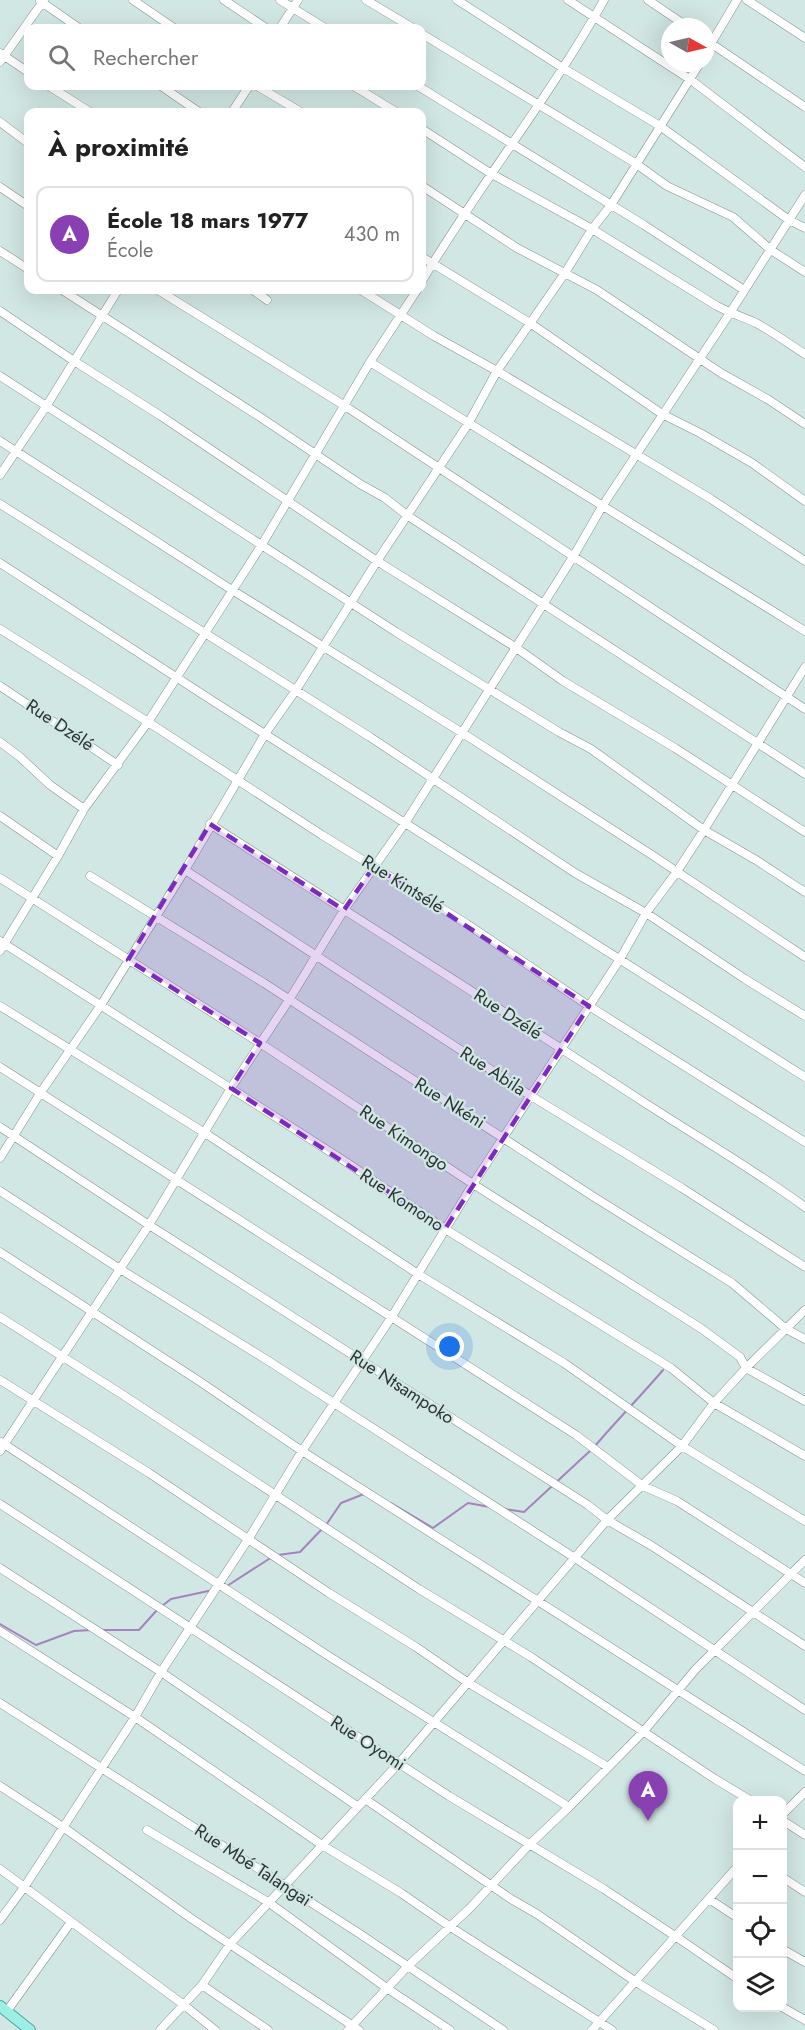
<!DOCTYPE html>
<html lang="fr">
<meta charset="utf-8">
<style>
:root{--surface:#fff;--page:#f6f6f6;--text:#222;--muted:#767676;--line:#e0e0e0;--accent:#8940b2}
body{margin:0;font-family:Jost,sans-serif;background:var(--page);color:var(--text)}
.controls{position:absolute;right:18px;bottom:18px;display:grid;overflow:hidden;border-radius:12px;box-shadow:0 6px 24px #0002}
.controls button{width:54px;height:54px;display:grid;place-items:center;padding:0;border:0;border-bottom:2px solid var(--line);background:var(--surface);color:var(--text);font:30px sans-serif}
.compass{position:absolute;left:661px;top:18px;width:54px;height:54px;border-radius:50%;background:var(--surface);box-shadow:0 6px 24px #0002;rotate:98deg}
.you{position:absolute;left:450px;top:1347px;width:21px;height:21px;margin:-15px;border:4px solid #fff;border-radius:50%;background:#1a73e8;box-shadow:0 0 0 9px #1a73e833}
.badge{display:grid;place-items:center;width:39px;height:39px;border-radius:50%;background:var(--accent);color:#fff;font-size:20px;font-weight:700}
.pin{position:absolute;translate:-50% -50px;filter:drop-shadow(0 2px 3px #0008)}
.pin::after{content:'';position:absolute;top:32px;width:21px;height:18px;background:inherit;clip-path:polygon(0 0,100% 0,50% 100%)}
.list{margin:0;padding:0;list-style:none}
h2{display:flex;justify-content:space-between;align-items:center;height:78px;margin:0;padding:0 24px;font-size:26px}
h2 small{font-size:20px;font-weight:400;color:var(--muted)}
.list li{display:grid;grid-template-columns:39px 1fr auto;gap:18px;align-items:center;box-sizing:border-box;height:96px;margin:0 12px 12px;padding:0 12px;border:2px solid var(--line);border-radius:12px}
.list b{display:block;font-size:22px;white-space:nowrap}
.list p{margin:0;font-size:20px;white-space:nowrap;color:var(--muted)}
.list em{font-size:20px;font-style:normal;color:var(--muted)}
.icon{flex:none;width:33px;height:33px;fill:none;stroke:currentColor;stroke-width:2;stroke-linecap:round;stroke-linejoin:round}
.map{position:relative;flex:none;width:805px;height:2030px;overflow:hidden}
.search{position:absolute;background:var(--surface);box-shadow:0 6px 24px #0002;left:24px;top:24px;width:402px;height:66px;display:flex;align-items:center;gap:15px;box-sizing:border-box;padding:0 21px;border-radius:12px;color:var(--muted);font-size:22px}
.panel{position:absolute;background:var(--surface);box-shadow:0 6px 24px #0002;left:24px;top:108px;width:402px;height:186px;border-radius:12px}
.map>svg:first-child{display:block}
.lines{fill:none;stroke-linecap:round;stroke-linejoin:round}
.stream{stroke:#a682be;stroke-width:2}
.minor-casing{stroke:#819692;stroke-width:9}
.major-casing{stroke:#4ca79d;stroke-width:12}
.minor{stroke:#fff;stroke-width:8}
.major{stroke:#9defe6;stroke-width:10}
.marked{fill:#7b2cbf;fill-opacity:0.2;stroke:#7b2cbf;stroke-width:4.5;stroke-dasharray:12 8;stroke-linejoin:round}
.labels{text-anchor:middle;stroke-width:4.5;stroke-linejoin:round;paint-order:stroke}
.street-label{font-size:18px;fill:#2d3534;stroke:#d1e7e3}
</style>
<div class="map">
<svg width="805" height="2030" viewBox="0 0 805 2030">
<rect width="100%" height="100%" fill="#d1e7e3"/>
<g class="lines">
<path class="stream" d="M 595,1446 C 617,1420 641,1396 663,1370
M 391,1503 L 433,1528 L 468,1503 L 490,1507
M 504,1509 L 524,1512 L 591,1450
M 326,1525 L 341,1503 L 364,1494
M 278,1555 L 300,1552 L 322,1529
M 227,1586 L 272,1557
M 162,1606 L 171,1599 L 213,1590
M 0,1624 L 36,1645 L 74,1631 L 92,1630
M 100,1630 L 139,1630 L 157,1610"/>
<defs>
<path id="minor" d="M 133,0 L 174,28
M 224,0 L 266,28
M 280,0 L 325,28
M 366,0 L 413,28
M 457,0 L 563,68 L 660,126 L 789,220 L 805,228
M 568,0 L 691,80 L 805,167
M 648,0 L 688,27
M 747,0 L 805,38
M 40,1 L 79,28
M 280,28 L 298,0
M 422,34 L 635,163 L 667,186 L 733,217 L 771,250 L 805,272
M 706,40 L 805,107
M 706,52 L 737,0
M 0,53 L 28,72
M 0,62 L 44,0
M 49,86 L 90,112
M 161,86 L 199,112
M 257,86 L 301,112
M 354,86 L 396,112
M 418,86 L 644,225 L 744,290
M 232,112 L 249,86
M 0,122 L 28,143
M 422,129 L 490,173 L 592,229 L 717,306 C 730,313 743,317 756,323 C 773,332 789,344 805,354
M 422,186 L 517,248 L 597,290 L 721,373 L 769,400 L 805,424
M 0,187 L 28,206
M 0,251 L 28,269
M 422,257 L 530,323 L 662,414 L 700,433 L 752,463 L 805,501
M 422,281 C 479,185 549,98 604,0
M 62,290 L 260,417 L 360,484 L 385,498 L 408,516 L 805,774
M 158,290 L 345,406 L 805,709
M 253,290 L 267,300
M 361,290 L 434,336 L 497,371 L 711,499 L 805,561
M 0,311 L 74,361 L 161,416 L 377,561 L 515,647 L 563,681 L 675,748 L 805,832
M 370,362 L 805,631
M 0,376 L 396,632 L 559,732 L 591,749 L 704,830 L 756,860 L 805,892
M 0,441 L 232,590 L 461,732 L 652,855 L 805,957
M 0,475 L 47,405 L 118,290
M 0,504 L 370,737 L 575,873 L 646,913 L 745,979 L 805,1016
M 0,563 L 216,703 L 805,1077
M 0,629 L 148,722 L 322,835 L 467,924 L 589,1006 L 805,1142
M 0,686 L 118,765
M 0,742 L 20,757 L 50,785 L 84,809
M 0,816 L 58,856
M 210,824 C 355,917 501,1009 645,1103 C 699,1138 753,1169 805,1207
M 185,870 L 531,1096 L 682,1188 L 805,1267
M 90,876 L 264,983 L 594,1197 L 732,1283 L 786,1329 L 805,1339
M 0,878 L 260,1043 L 473,1184 L 702,1329 L 740,1357 L 746,1368 L 805,1401
M 0,941 L 346,1162 L 445,1229 L 671,1368 L 714,1403 L 805,1456
M 0,951 L 58,856 L 84,809 L 148,722 L 261,546 L 370,362 L 417,290
M 0,1006 L 205,1133 L 418,1274 L 564,1363 L 682,1446 L 805,1521
M 0,1067 L 576,1435 L 643,1486 L 677,1501 L 805,1583
M 0,1127 L 149,1225 L 555,1484 L 588,1505 L 607,1520 L 652,1546 L 805,1646
M 0,1158 L 41,1092 L 101,1005 L 185,870 L 265,734 L 296,690 L 377,561 L 468,424 L 497,371 L 565,273 L 592,229 L 611,205 L 700,63
M 0,1191 L 120,1269 L 267,1360 L 575,1558 L 805,1710
M 0,1252 L 199,1381 L 302,1451 L 805,1771
M 0,1317 L 120,1393 L 419,1589 L 531,1657 L 715,1779 L 750,1800
M 0,1380 L 149,1473 L 329,1593 L 416,1647 L 467,1682 L 608,1767
M 1,1442 L 327,1655 L 569,1807
M 0,1451 L 149,1225 L 231,1088 L 289,1000 L 344,910 L 405,823 L 573,557 L 603,505 L 730,313 L 805,195
M 0,1504 L 449,1796 L 604,1889 L 675,1936 L 738,1979
M 0,1568 L 161,1672 L 357,1806
M 0,1631 L 135,1717 L 322,1845 L 401,1893 L 449,1926 L 612,2030
M 0,1703 L 357,1932 L 503,2030
M 0,1786 L 63,1827 L 192,1919 L 359,2030
M 365,1799 L 511,1899 L 537,1914 L 636,1982 L 714,2030
M 782,1815 L 805,1792
M 782,1820 L 805,1835
M 147,1830 L 268,1902 L 388,1989 L 450,2030
M 0,1869 L 184,2005 L 215,2030
M 782,1877 L 805,1892
M 709,1899 L 738,1918
M 0,1920 L 25,1886 L 135,1717 L 161,1672 L 249,1538 L 302,1451 L 391,1318 L 473,1184 L 620,959 L 646,913 L 676,873 L 704,830 L 805,667
M 782,1949 L 805,1962
M 202,1985 L 268,2030
M 782,2007 L 805,2020
M 7,2011 L 71,1922
M 160,2030 L 202,1985 L 230,1944 L 399,1763 L 607,1520 L 682,1446 L 714,1403 L 746,1368 L 805,1310
M 348,2030 L 408,1966 L 470,1908 L 529,1845 L 569,1807 L 644,1731 L 695,1670 L 805,1560
M 592,2030 L 738,1866"/>
<path id="major" d="M 0,2006 L 30,2030"/>
</defs>
<use href="#minor" class="minor-casing"/>
<use href="#major" class="major-casing"/>
<use href="#minor" class="minor"/>
<use href="#major" class="major"/>
</g>
<path class="marked" d="M 210,824 L 344,910 L 374,866 L 589,1006 L 445,1229 L 231,1088 L 260,1043 L 128,960 Z"/>
<g class="labels">
<g class="street-label">
<text transform="translate(60 725) rotate(34)" y="6">Rue Dzélé</text>
<text transform="translate(403 884) rotate(32)" y="6">Rue Kintsélé</text>
<text transform="translate(508 1014) rotate(33)" y="6">Rue Dzélé</text>
<text transform="translate(493 1071) rotate(33)" y="6">Rue Abila</text>
<text transform="translate(450 1103) rotate(32)" y="6">Rue Nkéni</text>
<text transform="translate(404 1138) rotate(34)" y="6">Rue Kimongo</text>
<text transform="translate(402 1200) rotate(34)" y="6">Rue Komono</text>
<text transform="translate(402 1387) rotate(33)" y="6">Rue Ntsampoko</text>
<text transform="translate(368 1743) rotate(33)" y="6">Rue Oyomi</text>
<text transform="translate(253 1865) rotate(33)" y="6">Rue Mbé Talangaï</text>
</g>
</g>
</svg>
<div class="controls">
<button>+</button>
<button>−</button>
<button><svg class="icon" aria-label="locate" viewBox="0 0 24 24"><circle cx="12" cy="12" r="6"/><path d="M12 2v4M12 18v4M2 12h4M18 12h4"/></svg></button>
<button><svg class="icon" aria-label="layers" viewBox="0 0 24 24"><path d="M12 4l9 5-9 5-9-5zM3 14l9 5 9-5"/></svg></button>
</div>
<svg class="compass" viewBox="-18 -18 36 36"><path d="M0-13l5 13h-10z" fill="#e53935"/><path d="M0 13l5-13h-10z" fill="#767676"/></svg>
<div class="you"></div>
<div class="pin badge" style="left:648px;top:1821px">A</div>
<div class="search"><svg class="icon" aria-label="search" viewBox="0 0 24 24"><circle cx="10" cy="10" r="6"/><path d="M15 15l6 6"/></svg>Rechercher</div>
<section class="panel">
<h2>À proximité<small></small></h2>
<ul class="list">
<li><span class="badge">A</span><div><b>École 18 mars 1977</b><p>École</p></div><em>430 m</em></li>
</ul>
</section>
</div>
